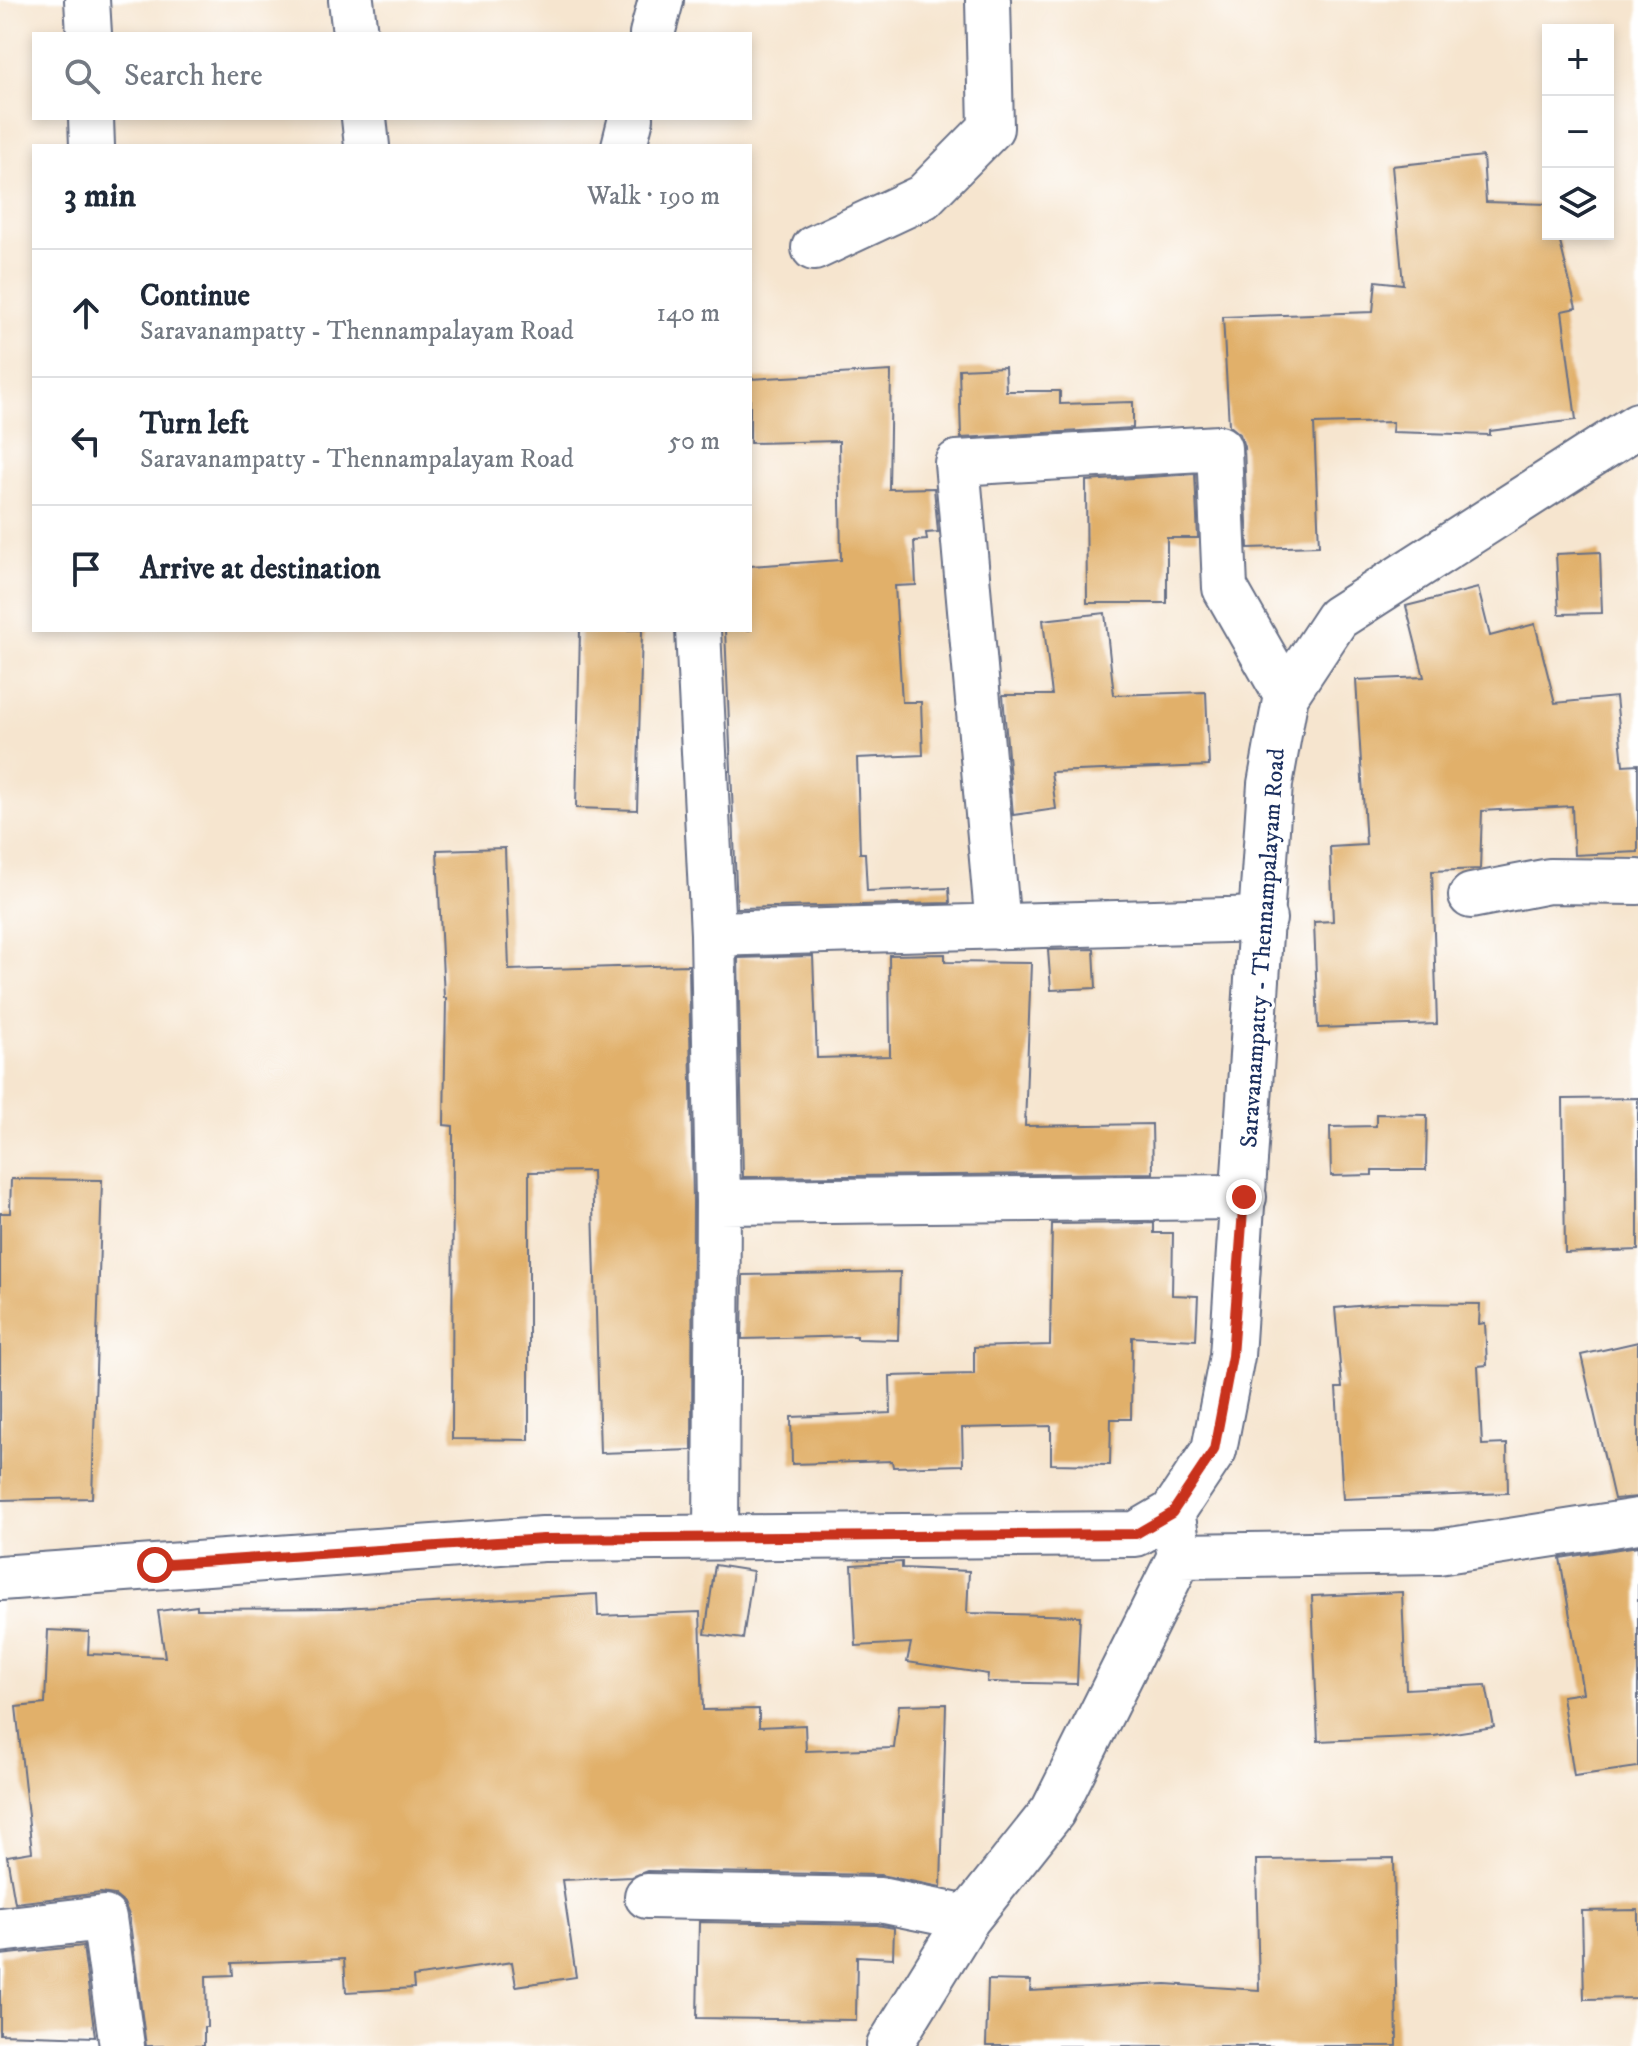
<!DOCTYPE html>
<meta charset="utf-8">
<style>
:root{--surface:#fff;--page:#f2f2f3;--text:#1f2937;--muted:#747a83;--line:#e0e1e3}
body{margin:0;font-family:"IM FELL DW Pica",serif;background:var(--page);color:var(--text)}
.controls{position:absolute;right:24px;top:24px;display:grid;overflow:hidden;border-radius:0px;box-shadow:0 4px 12px #0003}
.controls button{width:72px;height:72px;display:grid;place-items:center;padding:0;border:0;border-bottom:2px solid var(--line);background:var(--surface);color:var(--text);font:40px sans-serif}
.stop{position:absolute;width:24px;height:24px;margin:-18px;border:6px solid #c8321e;border-radius:50%;background:#fff}
.stop.end{background:#c8321e;border-color:#fff;box-shadow:0 2px 8px #0008}
.list{margin:0;padding:0;list-style:none}
h2{display:flex;justify-content:space-between;align-items:center;height:104px;margin:0;padding:0 32px;font-size:34px}
h2 small{font-size:26px;font-weight:400;color:var(--muted)}
.list li{display:grid;grid-template-columns:52px 1fr auto;gap:24px;align-items:center;box-sizing:border-box;height:128px;padding:0 32px;border-top:2px solid var(--line)}
.list b{display:block;font-size:30px;white-space:nowrap}
.list p{margin:0;font-size:26px;white-space:nowrap;color:var(--muted)}
.list em{font-size:26px;font-style:normal;color:var(--muted)}
.icon{flex:none;width:44px;height:44px;fill:none;stroke:currentColor;stroke-width:2;stroke-linecap:round;stroke-linejoin:round}
.map{position:relative;flex:none;width:1638px;height:2046px;overflow:hidden}
.search{position:absolute;background:var(--surface);box-shadow:0 4px 12px #0003;left:32px;top:32px;width:720px;height:88px;display:flex;align-items:center;gap:20px;box-sizing:border-box;padding:0 28px;border-radius:0px;color:var(--muted);font-size:30px}
.panel{position:absolute;background:var(--surface);box-shadow:0 4px 12px #0003;left:32px;top:144px;width:720px;height:488px;border-radius:0px}
.map>svg:first-child{display:block}
.building{fill:#e1b06a}
.lines{fill:none;stroke-linecap:round;stroke-linejoin:round}
.minor-casing{stroke:#686f86;stroke-width:48}
.secondary-casing{stroke:#686f86;stroke-width:48}
.minor{stroke:#fff;stroke-width:44}
.secondary{stroke:#fff;stroke-width:44}
.route{stroke:#c8321e;stroke-width:10}
.labels{text-anchor:middle;stroke-width:6;stroke-linejoin:round;paint-order:stroke}
.street-label{font-size:24px;fill:#1b2f5e;stroke:#fff}
</style>
<div class="map">
<svg width="1638" height="2046" viewBox="0 0 1638 2046">
<rect width="100%" height="100%" fill="#fff"/>
<filter id="ink" filterUnits="userSpaceOnUse"><feTurbulence type="fractalNoise" baseFrequency=".0125" numOctaves="2"/><feDisplacementMap in="SourceGraphic" scale="16" xChannelSelector="R" yChannelSelector="G"/><feConvolveMatrix kernelMatrix="1 2 1 2 8 2 1 2 1" color-interpolation-filters="sRGB"/></filter>
<filter id="wash" filterUnits="userSpaceOnUse"><feTurbulence type="fractalNoise" baseFrequency=".006" numOctaves="4" result="noise"/><feDisplacementMap in="SourceGraphic" scale="32" xChannelSelector="R" yChannelSelector="G"/><feGaussianBlur stdDeviation="1.8" result="paint"/><feColorMatrix in="noise" values="0 0 0 0 0 0 0 0 0 0 0 0 0 0 0 0 0 1.4 0 .05"/><feComposite in="paint" operator="in"/></filter>
<g filter="url(#wash)">
<rect width="100%" height="100%" fill="#f6e5cf"/>
<g id="blocks">
<path class="building" d="M 1483,156 L 1486,202 L 1548,204 L 1548,234 L 1558,234 L 1576,308 L 1562,311 L 1576,420 L 1490,431 L 1490,435 L 1392,432 L 1393,422 L 1314,424 L 1319,546 L 1248,548 L 1244,447 L 1240,434 L 1229,425 L 1223,317 L 1373,312 L 1376,281 L 1403,284 L 1392,166 Z
M 1005,367 L 1006,391 L 1060,391 L 1060,404 L 1133,402 L 1133,428 L 961,438 L 959,369 Z
M 891,371 L 889,489 L 934,488 L 938,532 L 926,533 L 927,540 L 914,541 L 916,585 L 895,586 L 902,702 L 921,702 L 923,755 L 857,758 L 860,853 L 865,853 L 867,891 L 949,888 L 950,903 L 737,908 L 725,630 L 750,630 L 750,566 L 841,560 L 839,441 L 750,443 L 750,379 Z
M 1195,474 L 1198,538 L 1167,538 L 1167,603 L 1087,603 L 1086,481 Z
M 1600,552 L 1602,613 L 1559,614 L 1556,554 Z
M 1478,588 L 1490,636 L 1535,624 L 1555,703 L 1616,697 L 1623,765 L 1638,764 L 1638,852 L 1574,855 L 1572,806 L 1482,811 L 1480,869 L 1432,871 L 1437,1024 L 1318,1028 L 1314,922 L 1333,921 L 1330,847 L 1366,845 L 1356,680 L 1424,677 L 1406,606 Z
M 1105,613 L 1114,695 L 1206,692 L 1209,766 L 1051,772 L 1056,809 L 1013,815 L 1003,695 L 1052,695 L 1043,620 Z
M 580,630 L 642,630 L 637,810 L 576,808 Z
M 505,848 L 509,970 L 689,965 L 693,1202 L 692,1450 L 600,1453 L 592,1171 L 529,1172 L 529,1440 L 452,1439 L 453,1126 L 444,1125 L 446,998 L 444,998 L 437,850 Z
M 1094,949 L 1096,988 L 1051,990 L 1048,950 Z
M 945,954 L 945,962 L 1031,963 L 1025,1126 L 1152,1124 L 1153,1173 L 743,1177 L 738,958 L 813,956 L 817,1058 L 890,1056 L 889,955 Z
M 1638,1098 L 1638,1250 L 1565,1253 L 1563,1099 Z
M 1376,1114 L 1427,1115 L 1426,1170 L 1372,1170 L 1372,1175 L 1331,1176 L 1330,1127 L 1376,1126 Z
M 11,1179 L 102,1180 L 92,1498 L 0,1500 L 0,1213 L 10,1213 Z
M 1154,1223 L 1154,1233 L 1173,1233 L 1172,1295 L 1198,1296 L 1196,1340 L 1132,1337 L 1131,1419 L 1111,1419 L 1110,1465 L 1051,1464 L 1051,1426 L 962,1428 L 963,1465 L 893,1467 L 892,1461 L 792,1464 L 791,1417 L 891,1413 L 890,1376 L 974,1374 L 974,1347 L 1050,1345 L 1052,1224 Z
M 900,1272 L 898,1340 L 857,1339 L 857,1336 L 742,1339 L 743,1275 Z
M 1392,1303 L 1480,1304 L 1479,1324 L 1485,1323 L 1487,1365 L 1478,1366 L 1482,1445 L 1507,1444 L 1508,1493 L 1343,1499 L 1336,1388 L 1342,1388 L 1335,1308 Z
M 1638,1342 L 1638,1497 L 1614,1499 L 1581,1355 Z
M 1638,1546 L 1638,1767 L 1574,1776 L 1562,1696 L 1583,1693 L 1560,1558 Z
M 902,1562 L 902,1568 L 969,1571 L 967,1613 L 1080,1616 L 1077,1684 L 987,1682 L 988,1674 L 907,1662 L 911,1643 L 856,1646 L 852,1565 Z
M 715,1565 L 753,1571 L 743,1639 L 705,1634 Z
M 1402,1592 L 1406,1689 L 1486,1685 L 1494,1727 L 1434,1736 L 1318,1741 L 1312,1596 Z
M 597,1594 L 598,1616 L 700,1612 L 703,1710 L 759,1709 L 759,1727 L 805,1725 L 806,1751 L 894,1748 L 899,1705 L 946,1704 L 941,1887 L 880,1875 L 647,1871 L 632,1877 L 562,1880 L 576,1977 L 516,1986 L 512,1962 L 413,1977 L 414,1988 L 346,1992 L 344,1959 L 232,1963 L 233,1975 L 206,1976 L 207,2027 L 204,2027 L 204,2046 L 146,2046 L 129,1915 L 124,1903 L 114,1895 L 101,1893 L 15,1903 L 7,1856 L 32,1852 L 16,1707 L 45,1704 L 48,1630 L 89,1632 L 88,1654 L 165,1657 L 158,1611 L 197,1606 L 197,1609 L 342,1608 Z
M 1394,1858 L 1397,2046 L 986,2046 L 988,1980 L 1031,1981 L 1030,1991 L 1166,1984 L 1259,1990 L 1256,1860 Z
M 1638,1910 L 1638,1998 L 1584,1999 L 1582,1911 Z
M 699,1922 L 877,1925 L 894,1928 L 893,1958 L 857,1956 L 856,2020 L 697,2018 Z
M 83,1946 L 95,2037 L 0,2034 L 0,1955 Z"/>
</g>
</g>
<g filter="url(#ink)">
<use href="#blocks" fill-opacity="0" stroke="#686f86" stroke-width="2"/>
<g class="lines">
<defs>
<path id="minor" d="M 87,0 L 89,34
M 351,0 L 355,34
M 652,34 L 661,0
M 91,118 L 92,146
M 364,118 L 367,146
M 624,146 L 631,118
M 814,248 L 923,197 L 991,128 L 988,0
M 698,630 L 713,934 L 718,1202 L 716,1537
M 1471,896 L 1549,881 L 1638,882
M 998,927 L 957,463 L 1219,448 L 1225,588 L 1286,695
M 713,934 L 1264,919
M 718,1202 L 1244,1197
M 1180,1556 L 1438,1552 L 1638,1521
M 647,1896 L 880,1900 L 968,1918
M 0,1930 L 104,1918 L 122,2046
M 889,2046 L 968,1918 L 1053,1811 L 1180,1556 L 1172,1513"/>
<path id="secondary" d="M 0,1578 L 543,1539 L 1136,1534 L 1172,1513 L 1214,1450 L 1232,1356 L 1270,784 L 1286,695 L 1337,618 L 1638,425"/>
</defs>
<use href="#minor" class="minor-casing"/>
<use href="#secondary" class="secondary-casing"/>
<use href="#minor" class="minor"/>
<use href="#secondary" class="secondary"/>
</g>
</g>
<g class="lines" filter="url(#ink)">
<path class="route" d="M 155,1565 L 543,1539 L 1136,1534 L 1172,1513 L 1214,1450 L 1232,1356 L 1244,1197"/>
</g>
<g class="labels">
<g class="street-label">
<text transform="translate(1262 948) rotate(-86)" y="8">Saravanampatty - Thennampalayam Road</text>
</g>
</g>
</svg>
<div class="controls">
<button>+</button>
<button>−</button>
<button><svg class="icon" aria-label="layers" viewBox="0 0 24 24"><path d="M12 4l9 5-9 5-9-5zM3 14l9 5 9-5"/></svg></button>
</div>
<div class="stop" style="left:155px;top:1565px"></div>
<div class="stop end" style="left:1244px;top:1197px"></div>
<div class="search"><svg class="icon" aria-label="search" viewBox="0 0 24 24"><circle cx="10" cy="10" r="6"/><path d="M15 15l6 6"/></svg>Search here</div>
<section class="panel">
<h2>3 min<small>Walk · 190 m</small></h2>
<ul class="list">
<li><svg class="icon" aria-label="ahead" viewBox="0 0 24 24"><path d="M12 20V5M6 11l6-6 6 6"/></svg><div><b>Continue</b><p>Saravanampatty - Thennampalayam Road</p></div><em>140 m</em></li>
<li><svg class="icon" aria-label="left" viewBox="0 0 24 24"><path d="M17 20v-9H6M10 6l-5 5 5 5"/></svg><div><b>Turn left</b><p>Saravanampatty - Thennampalayam Road</p></div><em>50 m</em></li>
<li><svg class="icon" aria-label="arrive" viewBox="0 0 24 24"><path d="M6 21V4h12l-3 4 3 4H6"/></svg><div><b>Arrive at destination</b></div></li>
</ul>
</section>
</div>
